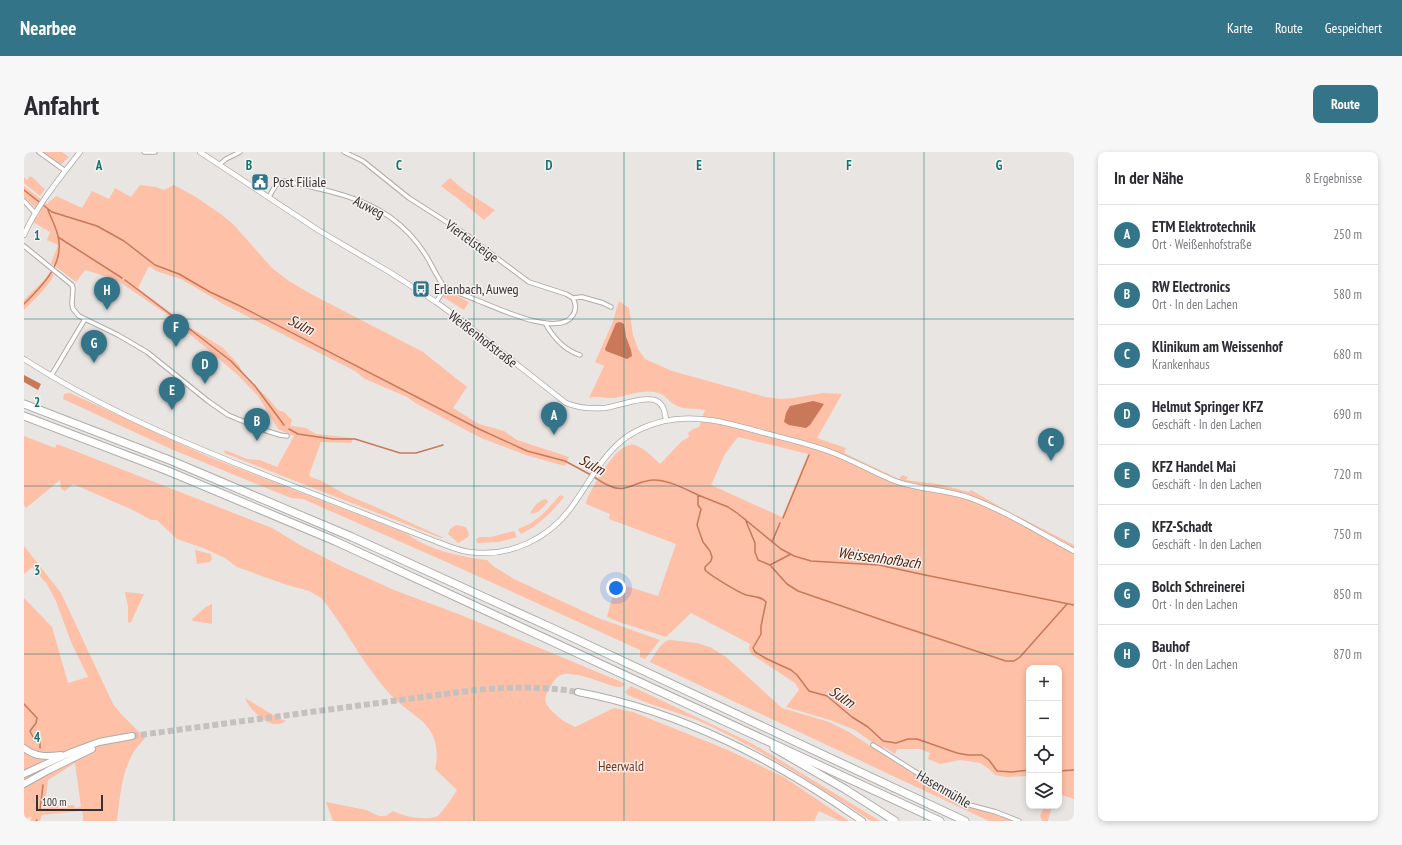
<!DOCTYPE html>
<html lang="de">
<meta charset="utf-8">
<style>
:root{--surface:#fff;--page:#f7f7f7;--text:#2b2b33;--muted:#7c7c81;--line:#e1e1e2;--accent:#347488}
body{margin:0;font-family:"PT Sans Narrow",sans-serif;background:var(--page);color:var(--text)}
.controls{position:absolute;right:12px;bottom:12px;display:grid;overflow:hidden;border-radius:8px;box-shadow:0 2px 6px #0003}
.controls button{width:36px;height:36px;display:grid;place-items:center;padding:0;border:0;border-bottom:1px solid var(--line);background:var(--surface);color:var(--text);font:20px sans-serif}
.scale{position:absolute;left:12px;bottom:10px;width:67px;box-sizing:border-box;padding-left:4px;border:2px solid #343332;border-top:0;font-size:11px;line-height:14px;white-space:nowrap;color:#343332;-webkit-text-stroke:3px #f6f2f1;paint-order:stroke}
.you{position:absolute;left:592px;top:436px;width:14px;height:14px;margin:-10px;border:3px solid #fff;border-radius:50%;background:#1a73e8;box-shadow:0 0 0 6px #1a73e833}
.badge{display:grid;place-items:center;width:26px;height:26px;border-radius:50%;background:var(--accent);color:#fff;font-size:13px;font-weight:700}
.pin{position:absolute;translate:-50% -33px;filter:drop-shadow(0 1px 2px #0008)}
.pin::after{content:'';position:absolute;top:21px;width:14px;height:12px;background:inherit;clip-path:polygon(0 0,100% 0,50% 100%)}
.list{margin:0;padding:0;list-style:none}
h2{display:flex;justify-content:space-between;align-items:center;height:52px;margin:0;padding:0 16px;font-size:17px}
h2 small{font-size:13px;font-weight:400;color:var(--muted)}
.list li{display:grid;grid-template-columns:26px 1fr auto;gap:12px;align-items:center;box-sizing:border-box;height:60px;padding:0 16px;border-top:1px solid var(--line)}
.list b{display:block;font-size:15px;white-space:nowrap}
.list p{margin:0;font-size:13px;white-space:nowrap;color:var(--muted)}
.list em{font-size:13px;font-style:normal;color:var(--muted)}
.icon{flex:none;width:22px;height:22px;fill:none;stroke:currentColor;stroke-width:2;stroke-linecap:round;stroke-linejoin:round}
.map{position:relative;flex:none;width:1050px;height:669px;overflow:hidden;border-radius:8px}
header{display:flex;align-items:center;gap:24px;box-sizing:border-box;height:56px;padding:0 20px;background:var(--accent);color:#fff}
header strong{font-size:19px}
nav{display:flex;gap:22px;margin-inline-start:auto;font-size:14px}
.intro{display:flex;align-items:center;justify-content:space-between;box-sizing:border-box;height:96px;padding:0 24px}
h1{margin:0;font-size:28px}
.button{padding:10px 18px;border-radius:8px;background:var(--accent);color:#fff;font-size:14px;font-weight:700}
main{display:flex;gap:24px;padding:0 24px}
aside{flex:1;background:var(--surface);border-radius:8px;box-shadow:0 2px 6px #0003}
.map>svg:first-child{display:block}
.green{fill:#fec0a7;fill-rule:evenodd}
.water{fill:#c97859}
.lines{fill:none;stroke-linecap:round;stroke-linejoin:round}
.stream{stroke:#c97859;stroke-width:1.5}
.primary-tunnel{stroke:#c5c1c0;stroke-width:6;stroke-dasharray:6 3;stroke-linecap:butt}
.minor-casing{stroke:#afacaa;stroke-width:5.5}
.tertiary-casing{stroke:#afacaa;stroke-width:6}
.primary-casing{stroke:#afacaa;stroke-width:8}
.motorway-casing{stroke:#afacaa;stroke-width:9}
.minor{stroke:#fff;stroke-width:3.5}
.tertiary{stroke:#fff;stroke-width:4.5}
.primary{stroke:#fff;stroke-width:6}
.motorway{stroke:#fff;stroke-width:7}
.grid{fill:none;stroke:#0f766e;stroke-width:1;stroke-opacity:0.55}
.labels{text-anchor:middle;stroke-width:3;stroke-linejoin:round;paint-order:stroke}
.poi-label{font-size:14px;fill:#343332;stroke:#f6f2f1;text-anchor:start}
.street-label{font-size:14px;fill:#343332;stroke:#f6f2f1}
.park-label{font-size:14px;fill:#7d3211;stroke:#f6f2f1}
.water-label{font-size:15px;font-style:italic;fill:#521e07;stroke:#f6f2f1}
.grid-label{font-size:13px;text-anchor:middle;font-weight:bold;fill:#0f766e;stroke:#f6f2f1;stroke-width:3;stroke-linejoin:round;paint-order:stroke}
</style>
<header>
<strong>Nearbee</strong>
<nav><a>Karte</a><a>Route</a><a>Gespeichert</a></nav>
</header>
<div class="intro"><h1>Anfahrt</h1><a class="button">Route</a></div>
<main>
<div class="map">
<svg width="1050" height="669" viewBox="0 0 1050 669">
<rect width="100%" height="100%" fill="#e9e5e3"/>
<path class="green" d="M 19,0 L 38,0 L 45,5 L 36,13 Z
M 6,24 C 13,28 14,32 21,37 L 16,44 L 0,31 L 0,25 L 3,28 Z
M 426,26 L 440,38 L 471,58 L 460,68 L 433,46 L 417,34 Z
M 116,33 L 132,35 L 140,38 L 150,33 L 172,45 L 198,63 L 209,72 L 248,116 L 265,129 L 287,142 L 399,200 L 443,235 L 429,256 L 455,272 L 480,279 L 493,288 L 545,305 L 541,314 L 505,304 L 457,286 L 393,252 L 383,245 L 341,227 L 331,219 L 201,153 L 157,127 L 132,119 L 125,114 L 114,136 L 167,176 L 199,196 L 215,213 L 222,226 L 243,245 L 254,258 L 260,260 L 268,268 L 266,274 L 282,276 L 292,282 L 328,286 L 328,291 L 297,290 L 285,323 L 287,325 L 298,329 L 321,342 L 363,360 L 420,386 L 417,386 L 200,301 L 201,298 L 223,307 L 236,308 L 253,315 L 270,284 L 254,277 L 234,244 L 215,224 L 141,161 L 97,131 L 87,126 L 61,118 L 52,130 L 27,111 L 34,93 L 23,88 L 26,80 L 9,70 L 16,60 L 0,45 L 0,34 L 23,52 L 32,44 L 58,56 L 68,39 L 85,47 L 91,36 L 107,45 Z
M 26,120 L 30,123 C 23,137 10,147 0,158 L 0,148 L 21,127 Z
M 425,140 L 445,150 L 440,158 L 419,145 L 422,141 Z
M 595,149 L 605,156 L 609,183 L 614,197 L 621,207 L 648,219 L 742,245 L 757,247 L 770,246 L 799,241 L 818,242 L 793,286 L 822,296 L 820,301 L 875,327 L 878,323 L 884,325 L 882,328 L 914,332 L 945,340 L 947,338 L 978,356 L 1050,393 L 1050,647 L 1035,642 L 1035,516 L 1005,516 L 1005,624 L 982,625 L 971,623 L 965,617 L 956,611 L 936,608 L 916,612 L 904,607 L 906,601 L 896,597 L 873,597 L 871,602 L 860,595 L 857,597 L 831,578 L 806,568 L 762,555 L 775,538 L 771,531 L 727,502 L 725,496 L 726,492 L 667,461 L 642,485 L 595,470 L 583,465 L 592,431 L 634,444 L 652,392 L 585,367 L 586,362 L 562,352 L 563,347 C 569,335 594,287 611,293 C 620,296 629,305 636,312 L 658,289 L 665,285 L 664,281 L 669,277 L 675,275 L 681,258 C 672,256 661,258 653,254 C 644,250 641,241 630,240 C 616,238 603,244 590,246 C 581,247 573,243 565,246 L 580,214 L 571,210 L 588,172 ZM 714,285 L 784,302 L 758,365 L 687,333 L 701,302 Z
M 46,241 L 185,305 L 384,382 C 400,397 442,406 463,408 L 469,414 L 490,427 L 574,466 L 636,488 L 621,507 L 616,505 L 616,498 L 427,412 L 279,347 L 267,346 L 147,297 L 39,247 L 40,242 Z
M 0,284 L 31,296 L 33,292 L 248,376 L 276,393 L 317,414 L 370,438 L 437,463 L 602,532 L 597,535 L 593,535 C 578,531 557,521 542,522 C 535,522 531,527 528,532 C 519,546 519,551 530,561 C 537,568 543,571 551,575 L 590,556 L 609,560 L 704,598 L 760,625 L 825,669 L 816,669 L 795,659 L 790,669 L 309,669 L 302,650 L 342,658 L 355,664 L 362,664 L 369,659 C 381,665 402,669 414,664 C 419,659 429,645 433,638 L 411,617 C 414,607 413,593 409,584 C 403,569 385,560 374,550 C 346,524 326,484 303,453 L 297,446 L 285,439 L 260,432 L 213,415 L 201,406 L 179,396 L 153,387 L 133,368 L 127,368 L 111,359 L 49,332 L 41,339 L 37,337 L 36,328 L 2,356 L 0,353 Z
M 536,343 L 540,345 C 526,362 516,372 497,382 L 494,377 C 514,370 523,358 536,343 Z
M 522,347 L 524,350 L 514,360 L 506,362 C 509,355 515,348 522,347 Z
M 432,373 L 442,375 L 445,382 L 444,385 L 434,391 L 424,382 L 426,377 Z
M 490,379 L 493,385 L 475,390 L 453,391 L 452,387 L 455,385 L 467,385 Z
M 0,394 L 37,441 L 89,552 L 98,563 L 121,586 C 117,591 112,596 109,601 C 97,622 96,646 93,669 L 59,669 L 59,663 L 58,659 L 18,663 L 16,669 L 6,669 L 8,666 L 7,665 L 0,666 L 0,446 L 28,475 L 44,531 L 64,525 L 47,490 L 32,449 L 23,432 L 8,415 L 0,422 ZM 51,611 L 57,655 L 51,656 L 50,653 L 29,654 L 22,652 L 21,651 L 24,628 Z
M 171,398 L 187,402 L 188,407 L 186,410 L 173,412 Z
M 101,440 L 120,442 L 107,470 L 106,471 L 104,470 L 104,455 Z
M 188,452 L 188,472 L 169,469 L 168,467 L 182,455 Z
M 646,488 L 673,491 L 688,496 L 702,505 L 758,556 L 805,570 L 825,580 L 934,651 L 992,669 L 965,669 L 626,510 C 631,503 637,489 646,488 Z
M 607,534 L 727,591 L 756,608 L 856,669 L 847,669 C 791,632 734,595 673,568 C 650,559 626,553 604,543 L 601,540 Z
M 221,546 L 256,567 L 262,569 C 248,580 226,559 221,546 Z
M 1020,654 L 1028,654 L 1024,669 L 1018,669 L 1016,664 Z"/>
<path class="water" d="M 596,170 L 600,172 L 602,185 L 607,198 L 608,204 L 603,207 L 582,199 L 581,197 L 592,171 Z
M 0,223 L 17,232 L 14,238 L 0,230 Z
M 789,249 L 800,252 L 786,273 L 782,276 L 765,273 L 760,270 L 762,261 L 766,254 Z"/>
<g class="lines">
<path class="stream" d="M 0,38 L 28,60 L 73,74 L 100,89 L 131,113 L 155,122 L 186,140 L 214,153 L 455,277 L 503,299 L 541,309 L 567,323
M 34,85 L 98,126
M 101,128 L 154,168 L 207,209 L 231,234 L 260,273
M 0,152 C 18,134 41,112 34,84 C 32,75 27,66 24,58
M 265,277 L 274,282 L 308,287 L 331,287 L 376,301 L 392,301 L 419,293
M 570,325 C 575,328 580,332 586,334 C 602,342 613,328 630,328 C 645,328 661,337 674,343 L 674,353 L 677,357 L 673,373 L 679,390 L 686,399 L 688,405 L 687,409 L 681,415 L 681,418 C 687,424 714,440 722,443 C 730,445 737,444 742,450 L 737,474 L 737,482 L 729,496 L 731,500 L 743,507 L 767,518 L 773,523 L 785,539 L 803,544 L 828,565 L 844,575 L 859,589 L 872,591 L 884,587 L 893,587 L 933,601 L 944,603 L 958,603 L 965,608 L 973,619 L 988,620 L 1005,618
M 674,343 L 704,355 L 713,361 L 757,397 L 770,404 L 787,409 L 855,413 L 901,423 L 1050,453
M 759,366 L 785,303
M 721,367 L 731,391 L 731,400 L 734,408 L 746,413 L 763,432 L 774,439 L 861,469 L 982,509 L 990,509 L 996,505 L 1043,452
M 748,390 L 756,371
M 746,413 L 767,402
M 0,552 L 13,566 L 12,571 L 6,579 L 9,585 L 16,590 L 16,596
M 1035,619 L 1050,618
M 16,658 L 19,633
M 12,669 L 13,668"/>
<path class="primary-tunnel" d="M 108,584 L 451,538 C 486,535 519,534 554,540"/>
<defs>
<path id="minor" d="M 15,0 L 40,18
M 120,0 L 131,0
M 320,0 L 339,9 L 385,46 L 443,83 L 478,110 L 505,130 L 542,142 L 549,146 L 558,145 L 579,151 L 587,155
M 196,12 L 202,7 L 216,0
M 245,45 C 249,38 252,29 261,29 C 297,37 336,44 366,65 C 380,75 392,88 401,102 C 406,109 416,132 422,136 C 428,139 443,144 450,147 C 469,154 535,187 549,163 C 553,157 552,152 549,146
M 0,49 L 11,61
M 0,94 L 48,133 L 49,136 L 48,152 L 49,157 L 55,164 L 94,183 L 123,200 L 184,249 L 204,263 L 243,279 L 256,283 L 263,284
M 412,150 L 422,135
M 521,171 C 529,185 540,198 556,203
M 27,224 L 61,167
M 849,593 L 942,652 L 972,660 L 995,669"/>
<path id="tertiary" d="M 176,0 L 294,78 L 367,121 L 412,150 L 438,169 L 542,251 C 554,256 568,257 581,256 C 595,254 622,243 633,249 C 640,253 641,261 642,268
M 0,83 C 13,53 36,26 56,0
M 0,207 C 79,258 164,293 251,327 C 302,347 353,367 403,386 C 417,391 431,398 445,400 C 486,406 526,386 549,353 C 577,313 588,281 640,269 C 675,261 711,273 744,282 C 764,287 785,292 804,299 C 827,307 848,320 871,329 C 895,338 921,337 946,346 C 982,359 1016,381 1050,399"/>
<path id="primary" d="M 554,540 C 659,560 751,608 838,669
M 0,596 C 11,605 23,605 37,603
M 0,622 L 48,600 L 75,590 L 108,584
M 0,632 L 25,618 L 68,597"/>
<path id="motorway" d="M 0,252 L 148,309 L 328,385 L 528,476 L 941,669
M 0,264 L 144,319 L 311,389 L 916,669
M 750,596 L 821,637 L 871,669"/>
</defs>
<use href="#minor" class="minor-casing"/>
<use href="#tertiary" class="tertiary-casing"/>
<use href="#primary" class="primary-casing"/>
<use href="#motorway" class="motorway-casing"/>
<use href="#minor" class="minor"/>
<use href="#tertiary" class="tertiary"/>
<use href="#primary" class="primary"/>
<use href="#motorway" class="motorway"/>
</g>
<path class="grid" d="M 150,0 L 150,669M 300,0 L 300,669M 450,0 L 450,669M 600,0 L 600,669M 750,0 L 750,669M 900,0 L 900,669M 0,167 L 1050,167M 0,334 L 1050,334M 0,502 L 1050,502"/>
<defs>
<symbol id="civic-square" viewBox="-11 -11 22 22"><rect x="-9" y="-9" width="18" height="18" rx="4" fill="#347488" stroke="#f6f2f1"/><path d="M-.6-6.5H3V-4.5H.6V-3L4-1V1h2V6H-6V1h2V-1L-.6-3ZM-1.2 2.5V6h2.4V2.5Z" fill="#fff"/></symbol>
<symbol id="bus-square" viewBox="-11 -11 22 22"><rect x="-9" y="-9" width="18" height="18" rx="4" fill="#347488" stroke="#f6f2f1"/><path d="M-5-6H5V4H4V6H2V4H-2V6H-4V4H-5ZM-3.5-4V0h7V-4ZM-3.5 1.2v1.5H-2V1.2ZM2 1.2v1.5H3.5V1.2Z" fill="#fff"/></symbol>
</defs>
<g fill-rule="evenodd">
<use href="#civic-square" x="226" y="20" width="20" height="20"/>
<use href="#bus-square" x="387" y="127" width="20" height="20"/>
</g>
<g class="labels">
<g class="poi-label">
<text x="249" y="35">Post Filiale</text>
<text x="410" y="142">Erlenbach, Auweg</text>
</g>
<g class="street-label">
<text transform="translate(345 55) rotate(27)" y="5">Auweg</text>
<text transform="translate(448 89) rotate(36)" y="5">Viertelsteige</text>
<text transform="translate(459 187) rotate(38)" y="5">Weißenhofstraße</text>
<text transform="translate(920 637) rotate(30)" y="5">Hasenmühle</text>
</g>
<g class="park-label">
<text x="597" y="619">Heerwald</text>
</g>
<g class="water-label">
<text transform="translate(277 173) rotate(27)" y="5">Sulm</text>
<text transform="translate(568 313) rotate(29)" y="5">Sulm</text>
<text transform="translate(855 406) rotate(8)" y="5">Weissenhofbach</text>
<text transform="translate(818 545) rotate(34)" y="5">Sulm</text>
</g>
</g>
<g class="grid-label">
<text x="75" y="18">A</text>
<text x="225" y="18">B</text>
<text x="375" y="18">C</text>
<text x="525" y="18">D</text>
<text x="675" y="18">E</text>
<text x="825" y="18">F</text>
<text x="975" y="18">G</text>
<text x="13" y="88">1</text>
<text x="13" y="255">2</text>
<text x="13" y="423">3</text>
<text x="13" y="590">4</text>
</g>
</svg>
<div class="controls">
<button>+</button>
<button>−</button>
<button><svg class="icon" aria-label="locate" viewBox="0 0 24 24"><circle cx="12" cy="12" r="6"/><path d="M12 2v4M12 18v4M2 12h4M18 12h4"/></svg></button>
<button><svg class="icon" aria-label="layers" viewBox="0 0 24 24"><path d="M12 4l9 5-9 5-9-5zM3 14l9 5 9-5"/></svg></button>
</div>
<div class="scale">100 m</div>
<div class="you"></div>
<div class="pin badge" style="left:530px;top:283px">A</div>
<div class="pin badge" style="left:233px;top:289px">B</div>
<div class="pin badge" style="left:1027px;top:309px">C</div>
<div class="pin badge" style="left:181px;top:232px">D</div>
<div class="pin badge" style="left:148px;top:258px">E</div>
<div class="pin badge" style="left:152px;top:195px">F</div>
<div class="pin badge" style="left:70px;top:211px">G</div>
<div class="pin badge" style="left:83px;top:158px">H</div>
</div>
<aside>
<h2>In der Nähe<small>8 Ergebnisse</small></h2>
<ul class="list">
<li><span class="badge">A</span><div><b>ETM Elektrotechnik</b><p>Ort · Weißenhofstraße</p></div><em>250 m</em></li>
<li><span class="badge">B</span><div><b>RW Electronics</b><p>Ort · In den Lachen</p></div><em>580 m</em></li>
<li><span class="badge">C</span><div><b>Klinikum am Weissenhof</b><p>Krankenhaus</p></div><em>680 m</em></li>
<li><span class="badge">D</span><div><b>Helmut Springer KFZ</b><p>Geschäft · In den Lachen</p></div><em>690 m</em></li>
<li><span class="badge">E</span><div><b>KFZ Handel Mai</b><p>Geschäft · In den Lachen</p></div><em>720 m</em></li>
<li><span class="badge">F</span><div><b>KFZ-Schadt</b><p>Geschäft · In den Lachen</p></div><em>750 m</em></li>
<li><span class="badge">G</span><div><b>Bolch Schreinerei</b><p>Ort · In den Lachen</p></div><em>850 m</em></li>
<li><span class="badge">H</span><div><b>Bauhof</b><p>Ort · In den Lachen</p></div><em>870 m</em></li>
</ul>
</aside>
</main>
